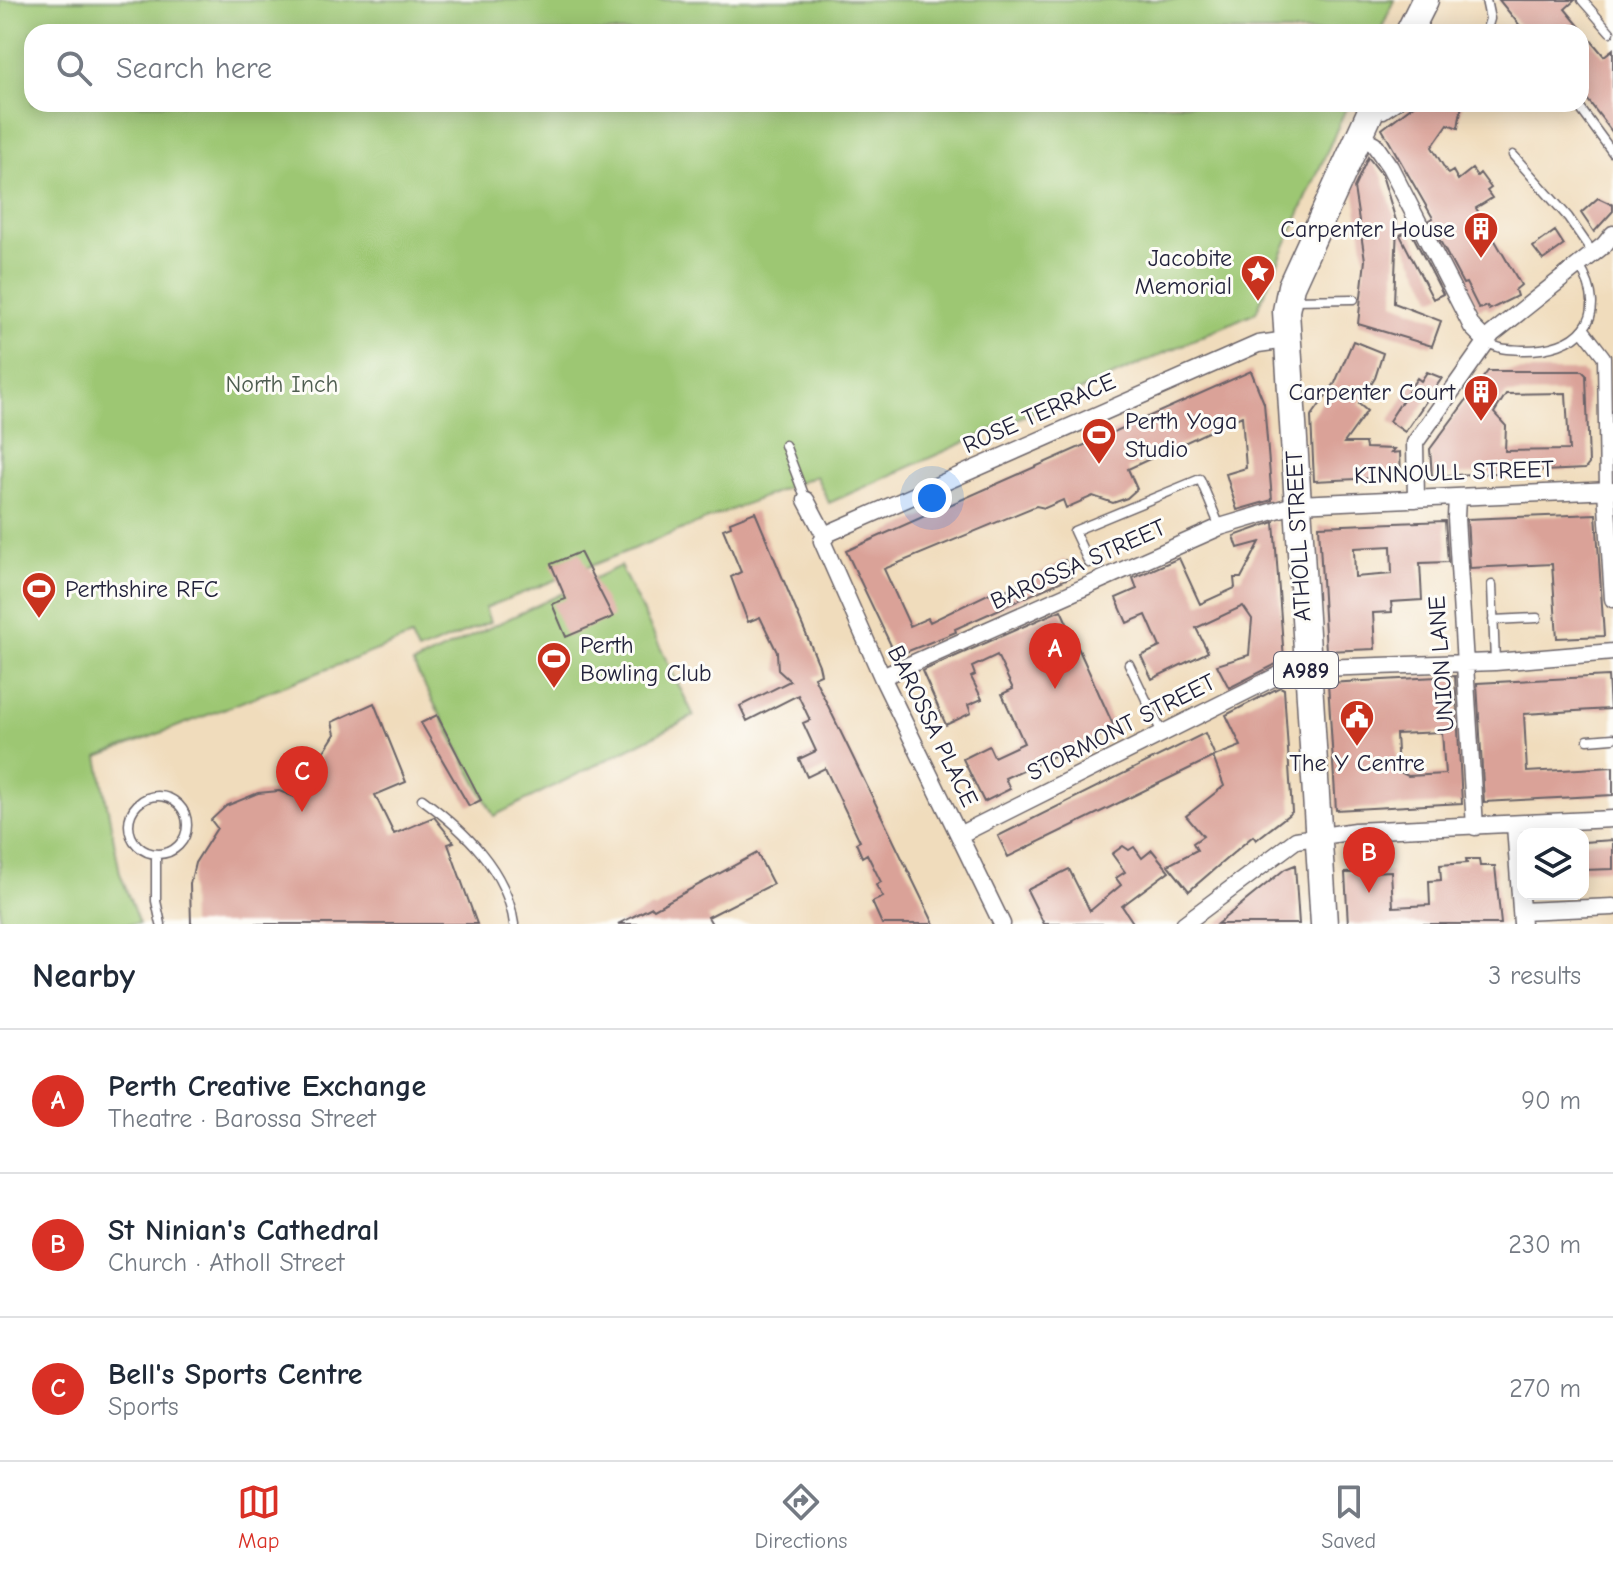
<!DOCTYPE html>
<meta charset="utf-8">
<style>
:root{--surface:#fff;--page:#f6f6f7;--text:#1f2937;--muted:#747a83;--line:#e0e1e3;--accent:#d93025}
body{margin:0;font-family:"Comic Neue",sans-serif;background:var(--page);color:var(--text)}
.controls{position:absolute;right:24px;bottom:24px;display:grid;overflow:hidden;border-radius:16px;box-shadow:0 4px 20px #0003}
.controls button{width:72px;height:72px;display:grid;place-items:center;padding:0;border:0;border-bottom:2px solid var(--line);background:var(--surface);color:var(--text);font:40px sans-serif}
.you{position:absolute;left:932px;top:498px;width:28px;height:28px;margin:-20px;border:6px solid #fff;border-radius:50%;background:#1a73e8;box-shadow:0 0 0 12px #1a73e833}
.badge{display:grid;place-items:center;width:52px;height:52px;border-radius:50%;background:var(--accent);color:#fff;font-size:26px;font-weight:700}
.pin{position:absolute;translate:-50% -66px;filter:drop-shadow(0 2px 4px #0008)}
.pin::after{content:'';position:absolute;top:42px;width:28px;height:24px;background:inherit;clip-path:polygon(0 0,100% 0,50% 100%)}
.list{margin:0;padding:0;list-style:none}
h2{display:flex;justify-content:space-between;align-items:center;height:104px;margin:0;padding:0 32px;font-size:34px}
h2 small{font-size:26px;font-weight:400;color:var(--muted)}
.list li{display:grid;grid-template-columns:52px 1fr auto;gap:24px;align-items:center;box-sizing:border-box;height:144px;padding:0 32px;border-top:2px solid var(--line)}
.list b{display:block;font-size:30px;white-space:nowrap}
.list p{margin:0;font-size:26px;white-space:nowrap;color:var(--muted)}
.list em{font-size:26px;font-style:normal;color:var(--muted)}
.icon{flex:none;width:44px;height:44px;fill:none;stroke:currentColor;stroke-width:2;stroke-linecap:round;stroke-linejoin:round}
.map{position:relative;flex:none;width:1613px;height:924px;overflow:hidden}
.search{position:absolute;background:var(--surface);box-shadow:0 4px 20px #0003;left:24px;right:24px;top:24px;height:88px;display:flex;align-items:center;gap:20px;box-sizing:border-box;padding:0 28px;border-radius:24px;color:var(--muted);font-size:30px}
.sheet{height:536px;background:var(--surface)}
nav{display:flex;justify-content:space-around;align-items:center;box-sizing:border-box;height:112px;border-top:2px solid var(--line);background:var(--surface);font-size:22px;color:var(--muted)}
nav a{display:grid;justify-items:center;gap:4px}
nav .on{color:var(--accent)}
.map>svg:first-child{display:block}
.green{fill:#9dc773;stroke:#607457;stroke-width:2}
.building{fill:#daa298;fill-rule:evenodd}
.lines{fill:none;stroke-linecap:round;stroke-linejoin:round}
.service-casing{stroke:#6a6368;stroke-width:11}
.pedestrian-casing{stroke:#6a6368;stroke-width:15}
.minor-casing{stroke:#6a6368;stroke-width:19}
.primary-casing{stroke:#6a6368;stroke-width:29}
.service{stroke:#fff;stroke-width:8}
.pedestrian{stroke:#fff;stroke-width:12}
.minor{stroke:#fff;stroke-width:16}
.primary{stroke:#fff;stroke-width:26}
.labels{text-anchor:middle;stroke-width:6;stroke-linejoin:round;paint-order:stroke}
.shield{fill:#fdfcf7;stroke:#646373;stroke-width:2}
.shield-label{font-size:22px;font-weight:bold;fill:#22223b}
.poi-label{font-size:24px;fill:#22223b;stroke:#fdfcf7;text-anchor:end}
.park-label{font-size:24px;fill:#4d5c4f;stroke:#fdfcf7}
.street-label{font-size:24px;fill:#22223b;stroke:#fdfcf7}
</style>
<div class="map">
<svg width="1613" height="924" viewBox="0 0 1613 924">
<rect width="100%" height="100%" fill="#fdfcf7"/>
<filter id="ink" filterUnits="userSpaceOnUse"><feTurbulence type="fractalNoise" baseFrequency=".0125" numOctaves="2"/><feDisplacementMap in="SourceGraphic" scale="16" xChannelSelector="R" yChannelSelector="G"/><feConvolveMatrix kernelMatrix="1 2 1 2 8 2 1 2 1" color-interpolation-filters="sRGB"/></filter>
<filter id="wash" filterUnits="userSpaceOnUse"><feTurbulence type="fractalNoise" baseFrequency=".006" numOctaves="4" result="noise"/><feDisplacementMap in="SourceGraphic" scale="32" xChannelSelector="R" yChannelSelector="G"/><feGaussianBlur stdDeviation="1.8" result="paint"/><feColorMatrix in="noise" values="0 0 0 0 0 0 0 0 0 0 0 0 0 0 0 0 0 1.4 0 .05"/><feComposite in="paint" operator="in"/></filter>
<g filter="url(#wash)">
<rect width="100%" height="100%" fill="#f0dcbc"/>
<path class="green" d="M 0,0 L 1394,0 L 1380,32 L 32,32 L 32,104 L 1348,104 L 1256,312 L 829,503 L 816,476 L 485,608 L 490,622 L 418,652 L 411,637 L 98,757 L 120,873 L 139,924 L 0,924 Z
M 620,566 L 694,716 L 494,816 L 413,664 Z"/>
<g id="blocks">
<path class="building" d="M 1499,0 L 1575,0 L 1565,9 L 1604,56 L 1613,49 L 1613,133 L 1581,91 L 1581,32 L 1525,32 Z
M 1415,104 L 1462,104 L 1458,128 L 1448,124 L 1432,147 L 1448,174 L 1453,171 L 1458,180 L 1472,169 L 1477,176 L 1480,173 L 1491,188 L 1487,191 L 1492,198 L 1476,208 L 1521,285 L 1515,290 L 1517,296 L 1489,310 L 1487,306 L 1479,309 L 1466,283 L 1463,284 L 1429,220 L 1433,218 L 1382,129 Z
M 1368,157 L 1382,175 L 1397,224 L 1394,303 L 1441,321 L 1432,346 L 1358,324 L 1365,260 L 1354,188 Z
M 1598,198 L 1613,205 L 1613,211 L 1594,232 L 1581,213 Z
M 1410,230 L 1443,294 L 1433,299 L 1400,235 Z
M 1555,231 L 1564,245 L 1543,260 L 1533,247 Z
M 1353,341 L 1383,353 L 1375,378 L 1359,404 L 1367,411 L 1344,443 L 1365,443 L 1366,448 L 1394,449 L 1391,453 L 1400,452 L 1401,477 L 1314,481 L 1311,417 L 1335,383 Z
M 1251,371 L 1264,403 L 1272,500 L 1237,510 L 1226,474 L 1246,468 L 1242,416 L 1128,469 L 1137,489 L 1127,498 L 1113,503 L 1093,496 L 1066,508 L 1063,500 L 1045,508 L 1036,506 L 884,569 L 910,626 L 928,618 L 930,622 L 994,591 L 996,595 L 1065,560 L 1073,576 L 955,629 L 956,632 L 896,656 L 846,551 Z
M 1488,371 L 1582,371 L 1586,375 L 1589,464 L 1585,469 L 1432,476 L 1430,449 ZM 1566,393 L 1569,450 L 1505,451 L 1506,426 L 1494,413 L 1506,394 Z
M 1427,372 L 1442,378 L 1405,432 L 1389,421 L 1417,378 L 1421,381 Z
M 755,512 L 819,665 L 821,674 L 814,677 L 934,924 L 882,924 L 872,902 L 883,897 L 876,885 L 881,882 L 867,854 L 862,857 L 856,843 L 860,841 L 825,768 L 807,777 L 799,759 L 816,751 L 803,723 L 810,720 L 798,695 L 747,721 L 740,706 L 790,681 L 778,670 L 777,652 L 760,617 L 748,622 L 731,577 L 741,572 L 723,529 L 731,526 L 730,522 Z
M 1596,514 L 1604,636 L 1557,638 L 1552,564 L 1470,568 L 1467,519 Z
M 1445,521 L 1448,562 L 1420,563 L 1422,600 L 1391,602 L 1392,612 L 1373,613 L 1375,649 L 1326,651 L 1319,526 ZM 1391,546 L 1392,574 L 1355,577 L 1354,548 Z
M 1274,522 L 1284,660 L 1229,688 L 1217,665 L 1249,655 L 1252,619 L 1243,606 L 1196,628 L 1208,652 L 1152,679 L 1141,656 L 1160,647 L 1146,615 L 1127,623 L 1116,598 L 1137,589 L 1133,578 L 1179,558 L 1200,604 L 1235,588 L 1234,578 L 1241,578 L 1260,542 L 1238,548 L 1234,536 Z
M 580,552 L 613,617 L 566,637 L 552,604 L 566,599 L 551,564 Z
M 1061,610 L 1115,729 L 1005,778 L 1010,789 L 984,802 L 963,759 L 989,746 L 994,757 L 1024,743 L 1002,694 L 1013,689 L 997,655 L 972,667 L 975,675 L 971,677 L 982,699 L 968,705 L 971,713 L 946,725 L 922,671 Z
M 1455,676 L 1462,803 L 1336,810 L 1328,683 ZM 1442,732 L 1445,774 L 1408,776 L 1398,771 L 1396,734 Z
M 1608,676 L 1610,709 L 1524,714 L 1527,772 L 1613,767 L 1613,795 L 1484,802 L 1477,683 Z
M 1280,687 L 1284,689 L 1292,812 L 1256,840 L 1253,836 L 1189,891 L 1168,865 L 1197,850 L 1193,843 L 1203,836 L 1186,816 L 1224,786 L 1213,757 L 1008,857 L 998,836 L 1205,733 L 1215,756 L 1241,746 L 1226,715 Z
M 374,703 L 406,782 L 375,795 L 394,834 L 434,817 L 454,842 L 448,844 L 477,924 L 191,924 L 190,884 L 195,863 L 217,828 L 211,820 L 226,806 L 258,793 L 279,791 L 295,797 L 335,734 L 332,722 Z
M 437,715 L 481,800 L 469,806 L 421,723 Z
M 1613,840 L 1613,869 L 1583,870 L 1583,842 Z
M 1123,846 L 1129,850 L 1134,847 L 1142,858 L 1152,850 L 1169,871 L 1122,906 L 1134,924 L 1044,924 L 1027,890 L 1069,869 L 1090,911 L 1121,885 L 1116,878 L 1125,872 L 1112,854 Z
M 757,853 L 773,884 L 708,917 L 712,924 L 618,924 L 652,907 L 654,909 Z
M 1466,859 L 1479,859 L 1480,866 L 1495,866 L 1501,924 L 1348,924 L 1345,873 L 1391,871 L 1393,907 L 1430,905 L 1429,881 L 1441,880 L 1440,865 L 1467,863 Z
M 1295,865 L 1299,924 L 1217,924 L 1285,869 Z"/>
</g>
</g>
<g filter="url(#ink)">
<use href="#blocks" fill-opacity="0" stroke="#6a6368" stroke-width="2"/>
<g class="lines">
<defs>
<path id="service" d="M 1486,0 L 1490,19 L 1486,32
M 1582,0 L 1610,32
M 1577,104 L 1613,153
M 1375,111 L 1384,114 L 1399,104
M 1513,155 L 1568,217 L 1593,253
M 1292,300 L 1354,299
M 1487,342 C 1499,350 1508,349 1522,350 C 1578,351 1612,319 1579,265
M 785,445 L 806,500
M 1089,563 L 1074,531 L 1200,479 L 1220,527
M 1492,585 L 1495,662
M 1493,620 L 1537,618
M 1129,664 L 1162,733
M 1588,740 L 1613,738
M129 825a29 29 0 1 1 58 0a29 29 0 1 1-58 0Z
M 422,799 C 464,830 507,870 514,924
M 156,854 L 156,901 L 161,924"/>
<path id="pedestrian" d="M 1584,331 L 1604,357 L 1606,490"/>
<path id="minor" d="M 1359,136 L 1374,144 L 1390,167 L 1472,327 L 1487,342
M 1606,490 L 1613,599
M 1457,497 L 1456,518 L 1475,827
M 1416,499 L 1415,443 L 1492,334 L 1604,245 L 1613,234
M 806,500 L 825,536
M 882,677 L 1220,527 L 1297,504 L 1613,490
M 1515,825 L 1522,924
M 959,835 L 1291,669 L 1495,662 L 1613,652
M 1521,911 L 1613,907
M 1002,924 L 882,677 L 822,541 L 829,533 L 1258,344 L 1287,340
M 1184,924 L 1296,840 L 1355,831 L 1613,819"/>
<path id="primary" d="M 1409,32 L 1425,0
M 1324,924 L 1286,311 L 1291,286 L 1374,104"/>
</defs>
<use href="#service" class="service-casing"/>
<use href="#pedestrian" class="pedestrian-casing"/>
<use href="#minor" class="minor-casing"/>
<use href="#primary" class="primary-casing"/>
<use href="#service" class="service"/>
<use href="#pedestrian" class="pedestrian"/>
<use href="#minor" class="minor"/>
<use href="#primary" class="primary"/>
</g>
</g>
<defs>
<symbol id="building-pin" viewBox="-11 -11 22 30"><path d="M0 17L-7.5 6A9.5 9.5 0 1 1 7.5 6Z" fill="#c8321e" stroke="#fdfcf7"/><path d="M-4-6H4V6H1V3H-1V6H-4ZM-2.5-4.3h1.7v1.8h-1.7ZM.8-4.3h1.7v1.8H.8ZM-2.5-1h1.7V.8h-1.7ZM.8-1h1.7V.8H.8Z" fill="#fff"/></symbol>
<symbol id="sight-pin" viewBox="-11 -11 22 30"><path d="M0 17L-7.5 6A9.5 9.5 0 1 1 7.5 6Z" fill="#c8321e" stroke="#fdfcf7"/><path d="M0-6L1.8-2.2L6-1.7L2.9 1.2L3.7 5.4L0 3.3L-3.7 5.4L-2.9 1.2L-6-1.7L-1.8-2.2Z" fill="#fff"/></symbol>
<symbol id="stadium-pin" viewBox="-11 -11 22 30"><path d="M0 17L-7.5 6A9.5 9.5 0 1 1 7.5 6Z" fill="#c8321e" stroke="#fdfcf7"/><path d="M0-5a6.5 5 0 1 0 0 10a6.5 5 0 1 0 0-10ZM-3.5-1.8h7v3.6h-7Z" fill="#fff"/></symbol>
<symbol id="civic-pin" viewBox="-11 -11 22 30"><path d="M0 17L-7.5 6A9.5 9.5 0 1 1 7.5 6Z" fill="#c8321e" stroke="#fdfcf7"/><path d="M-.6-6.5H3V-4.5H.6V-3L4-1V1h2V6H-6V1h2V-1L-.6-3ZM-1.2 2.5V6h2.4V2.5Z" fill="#fff"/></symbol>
</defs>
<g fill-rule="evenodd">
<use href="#building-pin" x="1461" y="209" width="40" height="54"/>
<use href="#sight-pin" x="1238" y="252" width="40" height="54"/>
<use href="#building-pin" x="1461" y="372" width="40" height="54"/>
<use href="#stadium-pin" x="1079" y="415" width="40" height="54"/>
<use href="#stadium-pin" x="19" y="569" width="40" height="54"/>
<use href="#stadium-pin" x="534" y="639" width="40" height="54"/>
<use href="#civic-pin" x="1337" y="697" width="40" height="54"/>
</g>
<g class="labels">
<rect class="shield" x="1274" y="652" width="64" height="36" rx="6"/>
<g class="shield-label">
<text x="1306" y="678">A989</text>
</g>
<g class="poi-label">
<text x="1455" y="237">Carpenter House</text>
<text x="1232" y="266">Jacobite<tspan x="1232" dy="28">Memorial</tspan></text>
<text x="1455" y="400">Carpenter Court</text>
<text x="1125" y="429" text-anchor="start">Perth Yoga<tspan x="1125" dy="28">Studio</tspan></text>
<text x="65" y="597" text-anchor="start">Perthshire RFC</text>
<text x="580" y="653" text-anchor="start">Perth<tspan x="580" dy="28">Bowling Club</tspan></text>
<text x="1357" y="771" text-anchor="middle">The Y Centre</text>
</g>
<g class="park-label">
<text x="282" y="392">North Inch</text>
</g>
<g class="street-label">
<text transform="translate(1039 413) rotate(-24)" y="8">ROSE TERRACE</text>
<text transform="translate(1454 472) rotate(-2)" y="8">KINNOULL STREET</text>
<text transform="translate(1298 536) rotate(-93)" y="8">ATHOLL STREET</text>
<text transform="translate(1078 564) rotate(-24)" y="8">BAROSSA STREET</text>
<text transform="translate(1441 664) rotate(-94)" y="8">UNION LANE</text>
<text transform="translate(933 726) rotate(64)" y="8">BAROSSA PLACE</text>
<text transform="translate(1121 727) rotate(-27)" y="8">STORMONT STREET</text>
</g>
</g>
</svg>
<div class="controls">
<button><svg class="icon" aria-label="layers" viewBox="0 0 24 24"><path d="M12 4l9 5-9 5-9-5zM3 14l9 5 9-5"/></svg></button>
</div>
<div class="you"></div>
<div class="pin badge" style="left:1055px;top:689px">A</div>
<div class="pin badge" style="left:1369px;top:893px">B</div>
<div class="pin badge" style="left:302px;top:812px">C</div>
<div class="search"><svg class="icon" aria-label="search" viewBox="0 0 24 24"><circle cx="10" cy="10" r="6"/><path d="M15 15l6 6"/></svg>Search here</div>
</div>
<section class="sheet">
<h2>Nearby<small>3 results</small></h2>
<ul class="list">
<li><span class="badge">A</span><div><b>Perth Creative Exchange</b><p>Theatre · Barossa Street</p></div><em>90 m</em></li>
<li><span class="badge">B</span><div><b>St Ninian's Cathedral</b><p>Church · Atholl Street</p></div><em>230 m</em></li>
<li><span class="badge">C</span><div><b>Bell's Sports Centre</b><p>Sports</p></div><em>270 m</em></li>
</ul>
</section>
<nav>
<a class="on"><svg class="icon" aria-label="map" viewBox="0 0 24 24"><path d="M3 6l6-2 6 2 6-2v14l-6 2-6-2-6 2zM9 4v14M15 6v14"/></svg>Map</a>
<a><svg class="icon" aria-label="directions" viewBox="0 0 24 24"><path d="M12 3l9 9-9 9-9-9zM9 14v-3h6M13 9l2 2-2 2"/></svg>Directions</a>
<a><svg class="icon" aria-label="saved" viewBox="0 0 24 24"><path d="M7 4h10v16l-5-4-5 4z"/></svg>Saved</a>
</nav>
